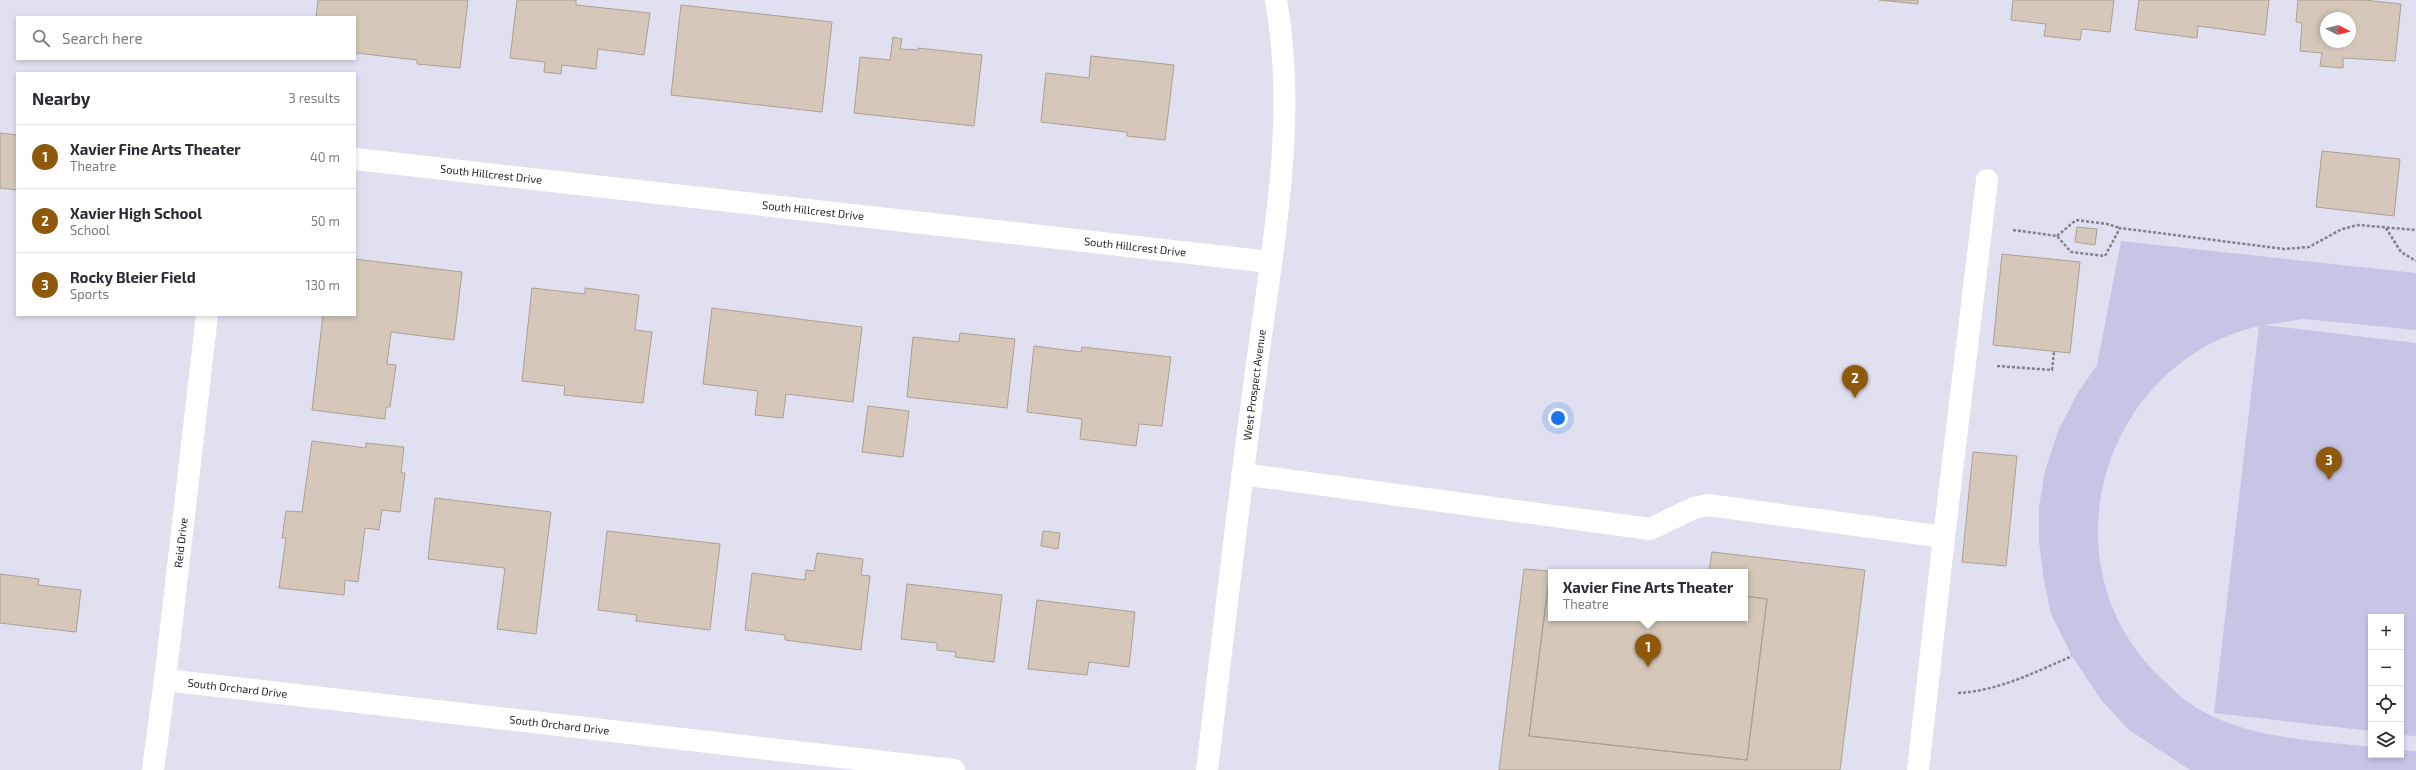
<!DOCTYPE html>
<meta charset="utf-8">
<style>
:root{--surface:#fff;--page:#f2f2f3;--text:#2b2b33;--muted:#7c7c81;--line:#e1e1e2;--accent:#8f590c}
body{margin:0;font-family:"Exo 2",sans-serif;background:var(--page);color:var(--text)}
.controls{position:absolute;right:12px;bottom:12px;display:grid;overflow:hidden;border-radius:0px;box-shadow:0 2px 6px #0003}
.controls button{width:36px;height:36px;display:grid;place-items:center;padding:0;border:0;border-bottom:1px solid var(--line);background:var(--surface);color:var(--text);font:20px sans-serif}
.compass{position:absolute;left:2320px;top:12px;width:36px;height:36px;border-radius:50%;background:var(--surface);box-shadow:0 2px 6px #0003;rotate:97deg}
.you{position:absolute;left:1558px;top:418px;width:14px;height:14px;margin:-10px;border:3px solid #fff;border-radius:50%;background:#1a73e8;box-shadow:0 0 0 6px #1a73e833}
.badge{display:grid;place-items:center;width:26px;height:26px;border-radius:50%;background:var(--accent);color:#fff;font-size:13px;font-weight:700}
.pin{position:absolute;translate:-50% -33px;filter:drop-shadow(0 1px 2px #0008)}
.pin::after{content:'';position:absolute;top:21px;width:14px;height:12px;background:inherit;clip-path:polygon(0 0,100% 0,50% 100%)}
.popup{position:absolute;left:1548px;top:569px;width:200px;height:52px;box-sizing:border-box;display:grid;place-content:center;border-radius:0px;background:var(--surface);filter:drop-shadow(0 1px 3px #0005);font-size:13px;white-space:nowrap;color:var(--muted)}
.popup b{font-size:15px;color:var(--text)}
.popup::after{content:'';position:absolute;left:50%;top:100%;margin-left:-8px;border:8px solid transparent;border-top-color:var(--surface)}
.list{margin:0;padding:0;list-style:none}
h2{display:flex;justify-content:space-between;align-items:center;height:52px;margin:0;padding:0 16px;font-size:17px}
h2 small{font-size:13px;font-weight:400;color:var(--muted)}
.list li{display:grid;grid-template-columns:26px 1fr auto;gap:12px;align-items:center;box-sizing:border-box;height:64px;padding:0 16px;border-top:1px solid var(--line)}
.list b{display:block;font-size:15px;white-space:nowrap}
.list p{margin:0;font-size:13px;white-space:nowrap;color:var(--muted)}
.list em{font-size:13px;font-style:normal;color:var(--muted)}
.icon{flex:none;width:22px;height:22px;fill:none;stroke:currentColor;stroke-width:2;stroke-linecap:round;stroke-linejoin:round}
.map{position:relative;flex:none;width:2416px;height:770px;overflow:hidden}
.search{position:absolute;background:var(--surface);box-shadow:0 2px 6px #0003;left:16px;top:16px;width:340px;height:44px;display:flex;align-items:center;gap:10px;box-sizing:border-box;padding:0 14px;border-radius:0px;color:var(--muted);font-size:15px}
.panel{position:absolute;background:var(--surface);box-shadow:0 2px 6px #0003;left:16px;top:72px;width:340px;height:244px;border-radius:0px}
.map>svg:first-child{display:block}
.green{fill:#c7c5e5}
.building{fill:#d5c8bb;stroke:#aca093;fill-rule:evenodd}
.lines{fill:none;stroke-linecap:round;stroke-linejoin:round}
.path{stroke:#81808c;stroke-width:2.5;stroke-dasharray:3 2;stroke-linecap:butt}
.minor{stroke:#fff;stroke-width:22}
.major{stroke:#fff;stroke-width:22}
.labels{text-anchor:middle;stroke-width:3.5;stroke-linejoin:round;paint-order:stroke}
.street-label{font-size:11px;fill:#1f1e24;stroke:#fff}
</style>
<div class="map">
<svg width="2416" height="770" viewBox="0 0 2416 770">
<rect width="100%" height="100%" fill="#e1e0f1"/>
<path class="green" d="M 2121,241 L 2416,273 L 2416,330 L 2304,319 L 2264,325 L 2416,343 L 2416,736 L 2401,735 L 2401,617 L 2371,617 L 2371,731 L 2214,713 L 2259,326 C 2101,363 2042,566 2161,678 C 2172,688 2182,699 2195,707 C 2248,739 2311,740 2371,747 L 2371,755 L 2401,755 L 2401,750 L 2416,751 L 2416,770 L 2190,770 L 2129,730 L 2101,700 L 2072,656 L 2051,614 L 2044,581 L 2039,542 L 2039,507 L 2045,471 L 2058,431 L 2077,394 L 2097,365 Z"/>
<path class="building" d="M 318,0 L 468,0 L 460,68 L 417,64 L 417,60 L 356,53 L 355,59 L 355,17 L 316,17 Z
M 517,0 L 576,0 L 576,5 L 650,13 L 644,55 L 598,49 L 596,69 L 562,65 L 561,74 L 544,72 L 545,62 L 510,58 Z
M 1879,0 L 1918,0 L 1918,4 Z
M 2013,0 L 2114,0 L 2110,32 L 2082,29 L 2080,40 L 2044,36 L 2046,24 L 2011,20 Z
M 2139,0 L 2269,0 L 2265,35 L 2198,26 L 2197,38 L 2135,30 Z
M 2298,0 L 2364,0 L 2401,4 L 2395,61 L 2343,58 L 2343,68 L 2320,66 L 2322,53 L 2300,51 L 2302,23 L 2296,22 ZM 2326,18 L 2350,18 L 2350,42 L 2326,42 Z
M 681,5 L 832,22 L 822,112 L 671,95 Z
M 893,37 L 902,39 L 900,49 L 919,50 L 918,48 L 982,55 L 974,126 L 854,113 L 860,57 L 890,60 Z
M 1091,56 L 1174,65 L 1165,140 L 1127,136 L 1127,132 L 1041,122 L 1046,73 L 1089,78 Z
M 0,133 L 17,135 L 17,190 L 0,188 Z
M 2322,151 L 2400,159 L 2394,216 L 2316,207 Z
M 2077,227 L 2097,229 L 2095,245 L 2075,242 Z
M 2002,254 L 2080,262 L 2070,353 L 1993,345 Z
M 355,259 L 462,272 L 454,340 L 391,332 L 387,364 L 396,365 L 390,407 L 386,407 L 385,419 L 312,410 L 323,315 L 355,315 Z
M 532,288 L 585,294 L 585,288 L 639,295 L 635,330 L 652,332 L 643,403 L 564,395 L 565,386 L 522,381 Z
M 712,308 L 862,327 L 853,402 L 786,394 L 783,418 L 755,415 L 758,391 L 703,384 Z
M 960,333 L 1015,339 L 1007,408 L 907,397 L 913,337 L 959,342 Z
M 1034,346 L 1081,352 L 1082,347 L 1171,357 L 1162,426 L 1139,424 L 1136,446 L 1080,439 L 1082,419 L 1027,412 Z
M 868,406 L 909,411 L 903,457 L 862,452 Z
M 312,441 L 366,448 L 366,443 L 404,447 L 401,473 L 405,473 L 400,512 L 382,510 L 379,530 L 365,528 L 358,582 L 345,580 L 344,595 L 279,588 L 286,538 L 282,538 L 286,511 L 302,512 Z
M 1973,452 L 2017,456 L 2006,566 L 1962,562 Z
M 435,498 L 551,512 L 536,634 L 497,629 L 505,568 L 428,559 Z
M 607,531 L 720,544 L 710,630 L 636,621 L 637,615 L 598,610 Z
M 1043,531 L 1060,533 L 1058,549 L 1041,546 Z
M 1712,552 L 1865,570 L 1840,770 L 1499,770 L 1524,569 L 1550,571 L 1529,736 L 1747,760 L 1767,599 L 1745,596 L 1745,572 L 1709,572 Z
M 817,553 L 863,559 L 861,575 L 870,576 L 861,650 L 785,640 L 785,635 L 745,630 L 752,573 L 805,580 L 806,570 L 814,571 Z
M 1550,571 L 1556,572 L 1551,572 L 1551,618 L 1745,618 L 1745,596 L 1767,599 L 1747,760 L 1529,736 Z
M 0,574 L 39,579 L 38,585 L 81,590 L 76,632 L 0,623 Z
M 907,584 L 1002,595 L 994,662 L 955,657 L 956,652 L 937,650 L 937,643 L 901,639 Z
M 1037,600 L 1135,612 L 1129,667 L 1089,662 L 1087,675 L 1028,669 Z"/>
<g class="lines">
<path class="path" d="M 2386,228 L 2401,252 L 2416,261
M 2013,230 L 2057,236 L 2071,252 L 2105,256 L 2120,228 L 2284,249 L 2309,247 L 2342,229 L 2358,225 L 2416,230
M 2057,236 L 2076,220 L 2107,224 L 2120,228
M 1997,366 L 2052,370 L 2054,352
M 1958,693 C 1998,691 2036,672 2072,656"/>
<g class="minor">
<path id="s1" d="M 355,159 L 1270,262"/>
<path d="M 1242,474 L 1650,529 L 1694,508 L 1708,505 L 1944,537 L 1918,770"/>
<path d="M 1944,537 L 1987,180"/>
<path id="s2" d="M 165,680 L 954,770"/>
<path id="s3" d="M 153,770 L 165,680 L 207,315"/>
</g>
<path class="major" id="s4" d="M 1207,770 C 1223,637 1238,504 1256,372 C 1272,248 1298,124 1276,0"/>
</g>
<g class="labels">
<g class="street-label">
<text dy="4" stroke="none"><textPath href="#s1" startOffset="137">South Hillcrest Drive</textPath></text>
<text dy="4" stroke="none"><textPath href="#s1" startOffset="461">South Hillcrest Drive</textPath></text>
<text dy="4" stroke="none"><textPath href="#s1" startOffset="785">South Hillcrest Drive</textPath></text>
<text dy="4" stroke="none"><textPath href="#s4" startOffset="388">West Prospect Avenue</textPath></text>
<text dy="4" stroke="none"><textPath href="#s3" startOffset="229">Reid Drive</textPath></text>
<text dy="4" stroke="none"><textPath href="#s2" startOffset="73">South Orchard Drive</textPath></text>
<text dy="4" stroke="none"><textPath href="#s2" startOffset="397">South Orchard Drive</textPath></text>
</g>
</g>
</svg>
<div class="controls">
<button>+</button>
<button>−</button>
<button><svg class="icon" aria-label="locate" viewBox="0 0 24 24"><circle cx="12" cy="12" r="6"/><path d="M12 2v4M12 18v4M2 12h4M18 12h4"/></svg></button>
<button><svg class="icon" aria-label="layers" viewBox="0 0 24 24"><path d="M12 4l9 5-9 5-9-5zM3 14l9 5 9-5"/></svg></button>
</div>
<svg class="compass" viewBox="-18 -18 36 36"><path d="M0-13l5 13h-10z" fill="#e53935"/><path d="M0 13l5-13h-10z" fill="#7c7c81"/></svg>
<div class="you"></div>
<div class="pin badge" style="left:1648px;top:667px">1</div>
<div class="popup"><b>Xavier Fine Arts Theater</b>Theatre</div>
<div class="pin badge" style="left:1855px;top:398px">2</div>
<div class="pin badge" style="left:2329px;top:480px">3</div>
<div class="search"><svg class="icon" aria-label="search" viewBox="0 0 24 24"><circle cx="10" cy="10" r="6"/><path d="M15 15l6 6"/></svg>Search here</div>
<section class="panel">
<h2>Nearby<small>3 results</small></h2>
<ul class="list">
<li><span class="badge">1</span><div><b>Xavier Fine Arts Theater</b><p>Theatre</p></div><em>40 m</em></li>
<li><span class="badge">2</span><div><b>Xavier High School</b><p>School</p></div><em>50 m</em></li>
<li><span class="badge">3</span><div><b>Rocky Bleier Field</b><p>Sports</p></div><em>130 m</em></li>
</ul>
</section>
</div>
